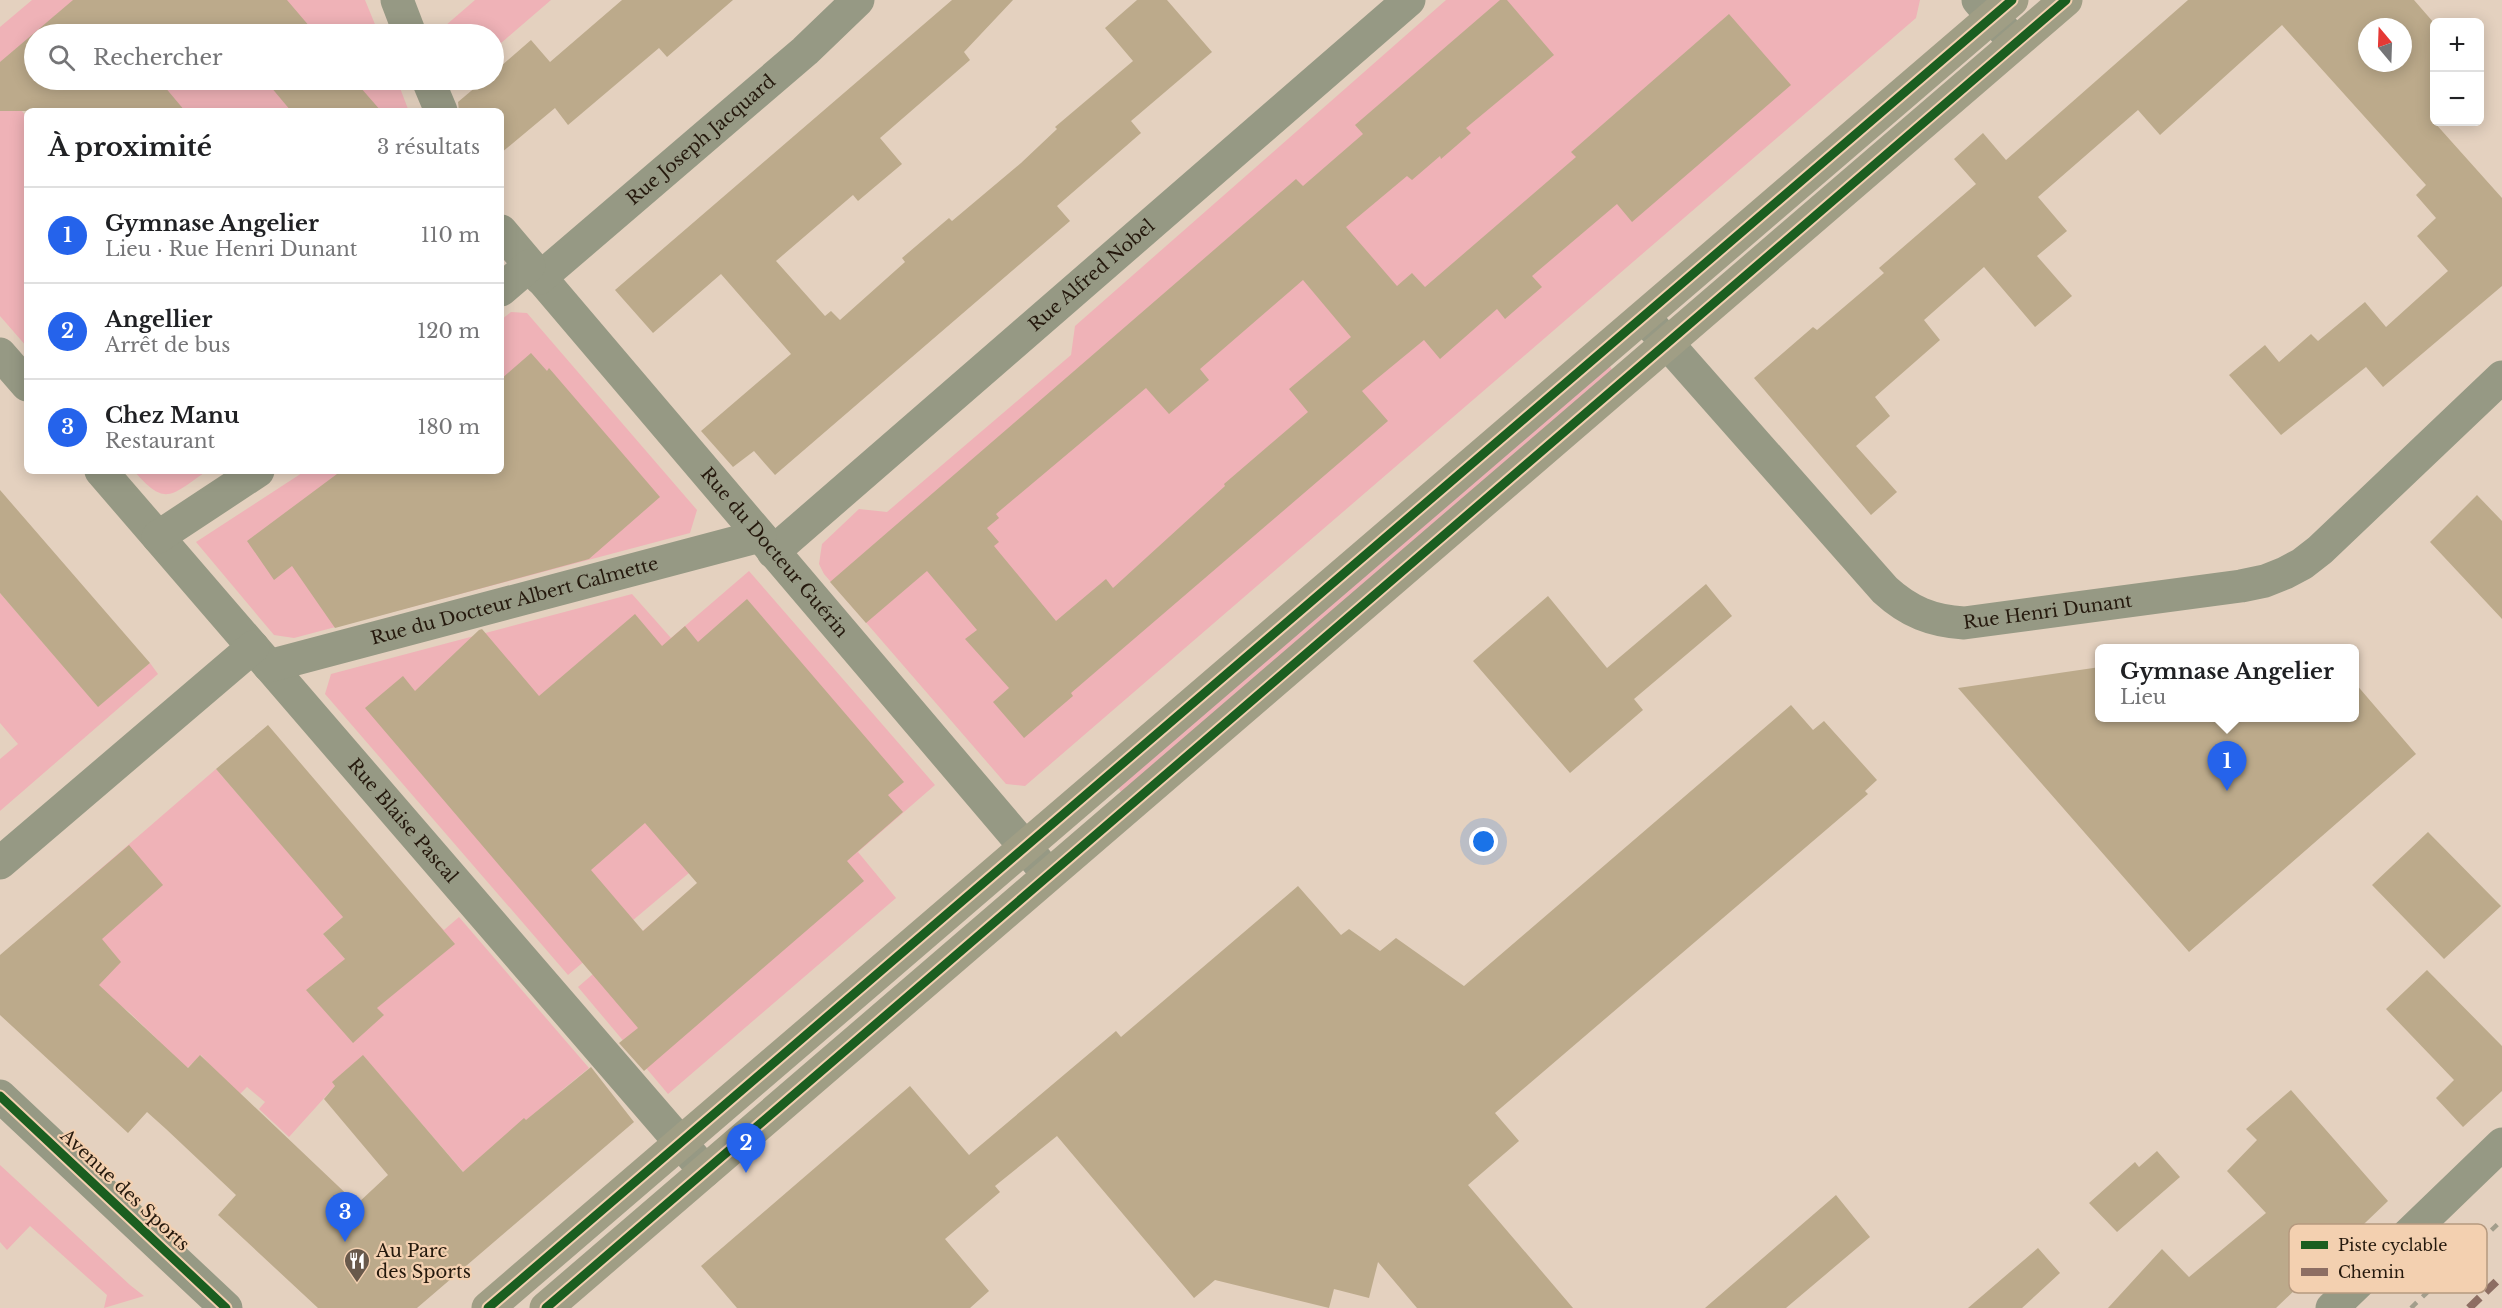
<!DOCTYPE html>
<html lang="fr">
<meta charset="utf-8">
<style>
:root{--surface:#fff;--page:#f6f6f6;--text:#202124;--muted:#757577;--line:#e0e0e0;--accent:#2563eb}
body{margin:0;font-family:"Libre Baskerville",serif;background:var(--page);color:var(--text)}
.controls{position:absolute;right:18px;top:18px;display:grid;overflow:hidden;border-radius:9px;box-shadow:0 3px 15px #0003}
.controls button{width:54px;height:54px;display:grid;place-items:center;padding:0;border:0;border-bottom:2px solid var(--line);background:var(--surface);color:var(--text);font:30px sans-serif}
.compass{position:absolute;left:2358px;top:18px;width:54px;height:54px;border-radius:50%;background:var(--surface);box-shadow:0 3px 15px #0003;rotate:341deg}
.you{position:absolute;left:1484px;top:842px;width:21px;height:21px;margin:-15px;border:4px solid #fff;border-radius:50%;background:#1a73e8;box-shadow:0 0 0 9px #1a73e833}
.badge{display:grid;place-items:center;width:39px;height:39px;border-radius:50%;background:var(--accent);color:#fff;font-size:20px;font-weight:700}
.pin{position:absolute;translate:-50% -50px;filter:drop-shadow(0 2px 3px #0008)}
.pin::after{content:'';position:absolute;top:32px;width:21px;height:18px;background:inherit;clip-path:polygon(0 0,100% 0,50% 100%)}
.popup{position:absolute;left:2095px;top:644px;width:264px;height:78px;box-sizing:border-box;display:grid;place-content:center;border-radius:9px;background:var(--surface);filter:drop-shadow(0 2px 4px #0005);font-size:20px;white-space:nowrap;color:var(--muted)}
.popup b{font-size:22px;color:var(--text)}
.popup::after{content:'';position:absolute;left:50%;top:100%;margin-left:-12px;border:12px solid transparent;border-top-color:var(--surface)}
.list{margin:0;padding:0;list-style:none}
h2{display:flex;justify-content:space-between;align-items:center;height:78px;margin:0;padding:0 24px;font-size:26px}
h2 small{font-size:20px;font-weight:400;color:var(--muted)}
.list li{display:grid;grid-template-columns:39px 1fr auto;gap:18px;align-items:center;box-sizing:border-box;height:96px;padding:0 24px;border-top:2px solid var(--line)}
.list b{display:block;font-size:22px;white-space:nowrap}
.list p{margin:0;font-size:20px;white-space:nowrap;color:var(--muted)}
.list em{font-size:20px;font-style:normal;color:var(--muted)}
.icon{flex:none;width:33px;height:33px;fill:none;stroke:currentColor;stroke-width:2;stroke-linecap:round;stroke-linejoin:round}
.map{position:relative;flex:none;width:2502px;height:1308px;overflow:hidden}
.search{position:absolute;background:var(--surface);box-shadow:0 3px 15px #0003;left:24px;top:24px;width:480px;height:66px;display:flex;align-items:center;gap:15px;box-sizing:border-box;padding:0 21px;border-radius:33px;color:var(--muted);font-size:22px}
.panel{position:absolute;background:var(--surface);box-shadow:0 3px 15px #0003;left:24px;top:108px;width:480px;height:366px;border-radius:9px}
.map>svg:first-child{display:block}
.green{fill:#efb2b7}
.building{fill:#bcaa8b;fill-rule:evenodd}
.lines{fill:none;stroke-linecap:round;stroke-linejoin:round}
.minor{stroke:#969984;stroke-width:33}
.tertiary{stroke:#969984;stroke-width:33}
.secondary{stroke:#a09e85;stroke-width:33}
.rail{stroke:#a39e8c;stroke-width:4.5;stroke-dasharray:8 8;stroke-linecap:butt}
.quiet{stroke:#8d6e63;stroke-width:8;stroke-dasharray:15 8;stroke-linecap:butt}
.cycleway-casing{stroke:#f3d0b0;stroke-width:13}
.cycleway{stroke:#1b5e20;stroke-width:9}
.labels{text-anchor:middle;stroke-width:4.5;stroke-linejoin:round;paint-order:stroke}
.street-label{font-size:18px;fill:#25190d;stroke:#f3d0b0}
.poi-label{font-size:18px;fill:#25190d;stroke:#f3d0b0;text-anchor:start}
.key{fill:#f3d0b0;stroke:#b5997f;stroke-width:1.5}
.key-label{font-size:16px;fill:#25190d}
</style>
<div class="map">
<svg width="2502" height="1308" viewBox="0 0 2502 1308">
<rect width="100%" height="100%" fill="#e4d1bf"/>
<path class="green" d="M 32,0 L 209,0 L 198,25 L 207,34 L 34,34 L 34,80 L 127,80 L 98,111 L 0,65 L 0,27 Z
M 266,0 L 365,0 L 379,34 L 226,34 Z
M 475,0 L 551,0 L 494,49 L 494,34 L 439,34 L 438,32 Z
M 1446,0 L 1920,0 L 1916,18 L 1025,786 L 1006,784 L 824,574 L 819,564 L 822,544 L 859,509 L 887,512 L 1071,355 L 1075,326 Z
M 173,80 L 397,80 L 408,109 L 185,111 L 154,96 Z
M 0,86 L 27,117 L 27,347 L 0,316 Z
M 511,312 L 527,313 L 697,510 L 690,533 L 294,638 L 274,635 L 196,542 L 305,471 L 501,471 L 501,320 Z
M 1610,366 L 1612,370 L 1122,793 L 1116,785 Z
M 134,471 L 207,471 C 171,495 166,508 134,471 Z
M 749,571 L 935,785 L 858,852 L 896,898 L 668,1094 L 578,987 L 726,859 L 702,862 L 568,975 L 325,694 L 331,674 L 632,594 L 671,638 Z
M 0,593 L 98,706 L 150,663 L 158,674 L 0,811 L 0,759 L 18,744 L 0,723 Z
M 216,769 L 344,916 L 323,934 L 360,976 L 385,965 L 436,922 L 444,930 L 459,917 L 589,1068 L 561,1091 L 472,1182 L 363,1056 L 333,1082 L 335,1086 L 289,1137 L 259,1109 L 265,1102 L 247,1087 L 238,1096 L 201,1055 L 184,1071 L 158,1040 L 129,1012 L 23,936 Z
M 0,1165 L 130,1285 L 144,1296 L 104,1308 L 107,1295 L 30,1226 L 7,1250 L 0,1242 Z"/>
<path class="building" d="M 73,0 L 287,0 L 316,34 L 227,34 L 221,27 L 212,34 L 34,34 L 34,80 L 159,80 L 185,111 L 0,111 L 0,62 Z
M 622,0 L 733,0 L 667,57 L 659,48 L 568,125 L 555,108 L 501,153 L 501,111 L 459,111 L 458,102 L 484,80 L 494,80 L 494,72 L 531,40 L 550,62 Z
M 952,0 L 1013,0 L 964,52 L 970,60 L 880,138 L 902,164 L 858,201 L 853,195 L 776,261 L 825,316 L 831,311 L 840,320 L 905,262 L 902,258 L 949,218 L 952,221 L 1021,163 L 1057,129 L 1055,127 L 1133,61 L 1105,28 L 1137,0 L 1167,0 L 1212,52 L 1131,121 L 1141,133 L 1057,206 L 1070,221 L 775,475 L 754,451 L 733,467 L 701,431 L 791,354 L 721,274 L 653,333 L 615,290 Z
M 1500,0 L 1507,0 L 1554,55 L 1466,128 L 1471,133 L 1441,159 L 1440,156 L 1412,180 L 1407,176 L 1346,227 L 1397,286 L 1412,273 L 1425,287 L 1576,157 L 1571,152 L 1729,14 L 1791,85 L 1632,222 L 1617,204 L 1532,276 L 1542,287 L 1505,319 L 1497,309 L 1440,359 L 1424,340 L 1362,391 L 1388,421 L 1071,693 L 1073,696 L 1024,738 L 993,702 L 1009,688 L 965,639 L 977,630 L 927,571 L 866,623 L 830,582 L 1296,179 L 1303,186 L 1363,134 L 1355,125 ZM 1303,280 L 1351,337 L 1289,389 L 1308,412 L 1224,484 L 1225,486 L 1113,588 L 1106,579 L 1056,621 L 994,546 L 999,542 L 987,528 L 999,518 L 996,514 L 1146,388 L 1169,414 L 1209,380 L 1200,369 Z
M 2188,0 L 2414,0 L 2434,23 L 2434,122 L 2502,198 L 2502,286 L 2383,387 L 2366,367 L 2281,435 L 2229,375 L 2265,345 L 2279,362 L 2311,334 L 2318,341 L 2365,302 L 2386,327 L 2448,271 L 2417,236 L 2436,218 L 2416,195 L 2426,185 L 2282,25 L 2160,135 L 2138,110 L 2038,197 L 2067,231 L 2037,256 L 2072,296 L 2035,327 L 1984,267 L 1924,320 L 1940,340 L 1875,397 L 1890,416 L 1856,446 L 1897,492 L 1871,515 L 1754,378 L 1813,327 L 1817,330 L 1884,273 L 1879,268 L 1976,184 L 1954,159 L 1983,133 L 2006,160 ZM 2367,27 L 2403,27 L 2403,63 L 2367,63 Z
M 265,80 L 354,80 L 381,111 L 291,111 Z
M 531,353 L 547,371 L 549,368 L 660,497 L 589,559 L 335,628 L 292,566 L 274,580 L 247,541 L 341,471 L 501,471 L 501,379 Z
M 0,490 L 150,663 L 98,707 L 0,593 Z
M 2477,495 L 2502,521 L 2502,619 L 2430,542 Z
M 1706,584 L 1732,616 L 1634,699 L 1643,710 L 1570,773 L 1473,661 L 1548,596 L 1607,668 Z
M 747,599 L 904,782 L 888,795 L 903,812 L 847,861 L 864,881 L 644,1071 L 619,1043 L 638,1028 L 365,708 L 403,676 L 415,691 L 479,630 L 482,629 L 539,696 L 635,614 L 662,646 L 685,626 L 698,642 ZM 645,823 L 697,883 L 643,931 L 591,870 Z
M 2100,667 L 2100,717 L 2355,717 L 2355,683 L 2416,754 L 2189,952 L 1958,688 Z
M 1791,705 L 1813,730 L 1824,721 L 1877,780 L 1865,791 L 1868,794 L 1495,1113 L 1519,1141 L 1468,1185 L 1573,1308 L 1417,1308 L 1378,1262 L 1369,1298 L 1334,1289 L 1329,1308 L 1215,1280 L 1194,1298 L 1057,1136 L 995,1186 L 1000,1192 L 945,1239 L 989,1291 L 970,1308 L 737,1308 L 701,1266 L 910,1086 L 969,1155 L 1116,1031 L 1121,1037 L 1298,886 L 1341,935 L 1349,929 L 1380,951 L 1396,938 L 1464,986 Z
M 268,725 L 455,944 L 377,1008 L 384,1015 L 353,1043 L 306,990 L 345,959 L 323,934 L 343,917 L 216,769 Z
M 2428,832 L 2501,906 L 2444,959 L 2372,885 Z
M 129,845 L 163,885 L 102,939 L 121,962 L 99,985 L 188,1068 L 200,1055 L 357,1204 L 388,1175 L 324,1099 L 335,1086 L 332,1082 L 363,1055 L 463,1172 L 524,1118 L 526,1120 L 591,1067 L 634,1122 L 417,1308 L 318,1308 L 218,1215 L 236,1195 L 166,1129 L 147,1112 L 128,1133 L 0,1015 L 0,955 Z
M 2427,970 L 2502,1046 L 2502,1091 L 2463,1127 L 2436,1098 L 2454,1080 L 2386,1009 Z
M 2291,1090 L 2388,1201 L 2276,1308 L 2108,1308 L 2162,1249 L 2189,1277 L 2266,1213 L 2227,1171 L 2257,1140 L 2246,1129 Z
M 2157,1151 L 2180,1177 L 2117,1232 L 2089,1203 L 2135,1162 L 2139,1167 Z
M 1836,1195 L 1870,1237 L 1786,1308 L 1705,1308 Z
M 2038,1248 L 2060,1273 L 2022,1308 L 1968,1308 Z"/>
<g class="lines">
<g class="minor">
<path d="M 397,0 L 410,34"/>
<path d="M 1978,0 L 2015,43"/>
<path d="M 428,80 L 441,111"/>
<path id="s1" d="M 501,231 L 1048,874"/>
<path id="s2" d="M 540,278 L 805,51 L 858,0"/>
<path d="M 501,290 L 529,266"/>
<path id="s3" d="M 1644,317 L 1885,590 C 1909,612 1932,621 1964,623 L 2241,586 L 2265,581 L 2285,573 L 2302,564 L 2320,550 L 2502,377"/>
<path d="M 0,354 L 27,385"/>
<path id="s4" d="M 101,471 L 705,1171"/>
<path d="M 158,537 L 258,471"/>
<path id="s5" d="M 773,552 L 1409,0"/>
<path id="s6" d="M 269,666 L 760,536"/>
<path d="M 0,863 L 253,647"/>
<path d="M 2332,1308 L 2502,1144"/>
</g>
<path class="tertiary" d="M 0,1096 L 226,1308"/>
<path class="secondary" d="M 488,1308 L 2012,0
M 546,1308 L 2066,0"/>
<path class="rail" d="M 2411,1308 L 2502,1220"/>
<path class="quiet" d="M 2469,1308 L 2502,1276"/>
<defs>
<path id="cycleway" d="M 0,1096 L 226,1308
M 488,1308 L 2012,0
M 546,1308 L 2066,0"/>
</defs>
<use href="#cycleway" class="cycleway-casing"/>
<use href="#cycleway" class="cycleway"/>
</g>
<defs>
<symbol id="restaurant-pin" viewBox="-11 -11 22 30"><path d="M0 17L-7.5 6A9.5 9.5 0 1 1 7.5 6Z" fill="#68594b" stroke="#f3d0b0"/><path d="M-5-6h1v4h1v-4h1v4h1v-4h1v5L-1.5 .5V6h-2V.5L-5-1ZM5-6V6H3V1.5H1.5Q1.5-4 5-6Z" fill="#fff"/></symbol>
</defs>
<g fill-rule="evenodd">
<use href="#restaurant-pin" x="342" y="1246" width="30" height="40"/>
</g>
<g class="labels">
<g class="street-label">
<text dy="6" stroke="none"><textPath href="#s2" startOffset="212">Rue Joseph Jacquard</textPath></text>
<text dy="6" stroke="none"><textPath href="#s5" startOffset="422">Rue Alfred Nobel</textPath></text>
<text dy="6" stroke="none"><textPath href="#s1" startOffset="422">Rue du Docteur Guérin</textPath></text>
<text dy="6" stroke="none"><textPath href="#s6" startOffset="254">Rue du Docteur Albert Calmette</textPath></text>
<text dy="6" stroke="none"><textPath href="#s3" startOffset="536">Rue Henri Dunant</textPath></text>
<text dy="6" stroke="none"><textPath href="#s4" startOffset="462">Rue Blaise Pascal</textPath></text>
<text transform="translate(125 1190) rotate(43)" y="6">Avenue des Sports</text>
</g>
<g class="poi-label">
<text x="376" y="1257">Au Parc<tspan x="376" dy="21">des Sports</tspan></text>
</g>
</g>
<rect x="2289" y="1224" width="198" height="69" rx="9" class="key"/>
<rect x="2301" y="1241" width="27" height="8" fill="#1b5e20"/>
<rect x="2301" y="1268" width="27" height="8" fill="#8d6e63"/>
<g class="key-label">
<text x="2338" y="1251">Piste cyclable</text>
<text x="2338" y="1278">Chemin</text>
</g>
</svg>
<div class="controls">
<button>+</button>
<button>−</button>
</div>
<svg class="compass" viewBox="-18 -18 36 36"><path d="M0-13l5 13h-10z" fill="#e53935"/><path d="M0 13l5-13h-10z" fill="#757577"/></svg>
<div class="you"></div>
<div class="pin badge" style="left:2227px;top:791px">1</div>
<div class="popup"><b>Gymnase Angelier</b>Lieu</div>
<div class="pin badge" style="left:746px;top:1173px">2</div>
<div class="pin badge" style="left:345px;top:1242px">3</div>
<div class="search"><svg class="icon" aria-label="search" viewBox="0 0 24 24"><circle cx="10" cy="10" r="6"/><path d="M15 15l6 6"/></svg>Rechercher</div>
<section class="panel">
<h2>À proximité<small>3 résultats</small></h2>
<ul class="list">
<li><span class="badge">1</span><div><b>Gymnase Angelier</b><p>Lieu · Rue Henri Dunant</p></div><em>110 m</em></li>
<li><span class="badge">2</span><div><b>Angellier</b><p>Arrêt de bus</p></div><em>120 m</em></li>
<li><span class="badge">3</span><div><b>Chez Manu</b><p>Restaurant</p></div><em>180 m</em></li>
</ul>
</section>
</div>
